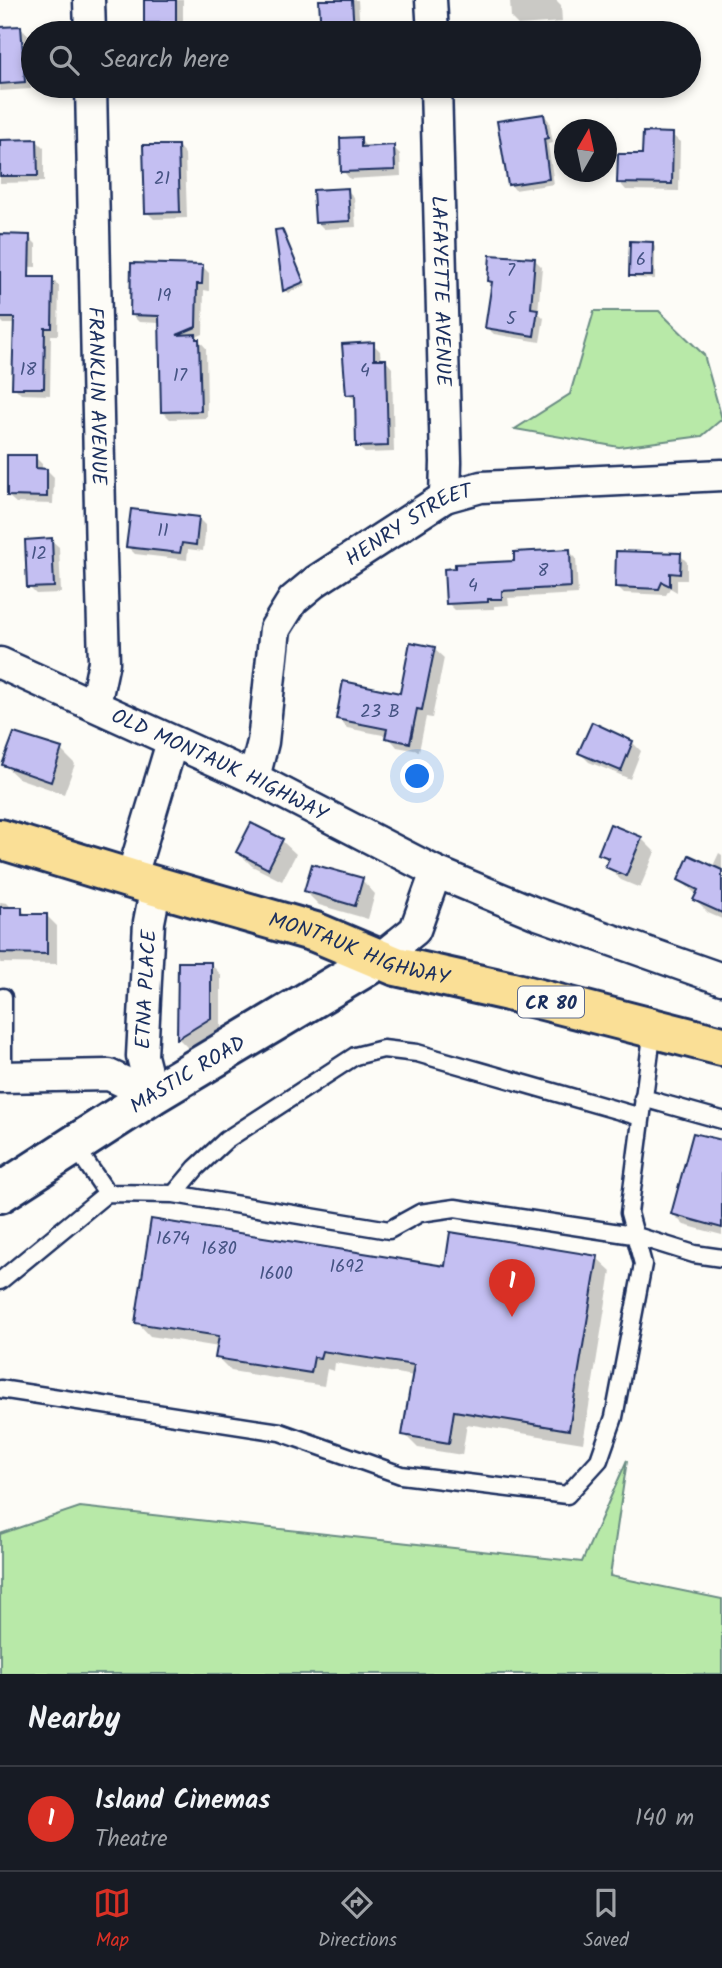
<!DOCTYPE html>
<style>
:root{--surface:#171b24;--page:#242831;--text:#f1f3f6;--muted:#9ea1a6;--line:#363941;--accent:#d93025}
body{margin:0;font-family:Kalam,sans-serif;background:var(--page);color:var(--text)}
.compass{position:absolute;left:554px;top:119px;width:63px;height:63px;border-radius:50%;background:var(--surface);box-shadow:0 4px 10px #0003;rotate:9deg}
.you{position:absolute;left:418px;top:777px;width:24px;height:24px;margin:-18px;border:5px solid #fff;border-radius:50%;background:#1a73e8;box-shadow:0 0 0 10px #1a73e833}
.badge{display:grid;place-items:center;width:46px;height:46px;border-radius:50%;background:var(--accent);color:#fff;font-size:23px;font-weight:700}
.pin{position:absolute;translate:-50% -58px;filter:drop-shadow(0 2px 4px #0008)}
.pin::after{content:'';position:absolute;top:37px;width:24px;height:21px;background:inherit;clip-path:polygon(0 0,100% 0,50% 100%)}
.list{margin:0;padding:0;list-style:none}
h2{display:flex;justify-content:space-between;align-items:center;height:91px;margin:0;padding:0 28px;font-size:30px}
h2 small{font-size:23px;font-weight:400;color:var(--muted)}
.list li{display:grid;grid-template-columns:46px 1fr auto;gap:21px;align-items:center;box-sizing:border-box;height:105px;padding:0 28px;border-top:2px solid var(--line)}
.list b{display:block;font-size:26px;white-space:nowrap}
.list p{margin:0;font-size:23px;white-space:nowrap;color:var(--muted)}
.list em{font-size:23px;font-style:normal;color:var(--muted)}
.icon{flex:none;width:38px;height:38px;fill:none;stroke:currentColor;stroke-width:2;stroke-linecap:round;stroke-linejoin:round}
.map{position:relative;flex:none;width:722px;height:1674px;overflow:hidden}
.search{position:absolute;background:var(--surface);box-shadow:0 4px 10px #0003;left:21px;right:21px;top:21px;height:77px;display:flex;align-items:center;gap:18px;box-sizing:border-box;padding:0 24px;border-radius:38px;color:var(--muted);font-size:26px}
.sheet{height:196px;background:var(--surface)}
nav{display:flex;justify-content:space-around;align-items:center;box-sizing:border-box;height:98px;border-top:2px solid var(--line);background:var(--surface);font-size:19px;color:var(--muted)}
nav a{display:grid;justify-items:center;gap:4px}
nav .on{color:var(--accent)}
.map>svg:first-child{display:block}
.green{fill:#b8e9a8;stroke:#6a8c83;stroke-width:2}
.shadow{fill:#0003}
.building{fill:#c4bff2;stroke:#1b2f5e;stroke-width:2}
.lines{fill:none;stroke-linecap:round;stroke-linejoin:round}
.lane-casing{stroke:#1b2f5e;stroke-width:21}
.street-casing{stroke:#1b2f5e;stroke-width:35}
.secondary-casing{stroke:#1b2f5e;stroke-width:44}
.primary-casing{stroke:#1b2f5e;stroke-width:44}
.lane{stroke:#fdfcf7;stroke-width:16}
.street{stroke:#fdfcf7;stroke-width:30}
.secondary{stroke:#fdfcf7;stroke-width:38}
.primary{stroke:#fadf96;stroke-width:38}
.labels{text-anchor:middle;stroke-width:7;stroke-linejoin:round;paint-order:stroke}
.number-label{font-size:18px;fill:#455383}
.shield{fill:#fdfcf7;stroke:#5f6c8c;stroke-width:2}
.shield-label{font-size:19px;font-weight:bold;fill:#1b2f5e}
.street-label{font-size:21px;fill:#1b2f5e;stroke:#fdfcf7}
</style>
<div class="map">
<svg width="722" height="1674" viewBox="0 0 722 1674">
<rect width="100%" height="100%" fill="#fdfcf7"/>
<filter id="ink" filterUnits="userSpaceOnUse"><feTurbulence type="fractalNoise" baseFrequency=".0143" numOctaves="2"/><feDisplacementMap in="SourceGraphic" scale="14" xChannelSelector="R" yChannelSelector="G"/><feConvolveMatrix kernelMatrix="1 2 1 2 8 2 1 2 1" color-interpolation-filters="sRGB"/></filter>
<g filter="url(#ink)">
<path class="green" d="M 594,311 L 659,311 L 704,355 L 722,419 L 702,436 L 619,447 L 515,429 L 570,394 Z
M 627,1460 L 610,1576 L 722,1599 L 722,1674 L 0,1674 L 0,1534 L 80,1507 L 582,1562 Z"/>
<path class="shadow" d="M 146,0 L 183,0 L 183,30 L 153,30 L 146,22 Z
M 321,0 L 358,0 L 360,33 L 324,33 Z
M 510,0 L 556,0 L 561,5 L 562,22 L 518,25 L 511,18 Z
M 21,28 L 28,35 L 31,89 L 0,91 L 0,29 Z
M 611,86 L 663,86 L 663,96 L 619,97 L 611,90 Z
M 544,115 L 549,121 L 553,143 L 548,144 L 554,184 L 515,190 L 510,184 Z
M 672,135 L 680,142 L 679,191 L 626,190 L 619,182 L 644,156 Z
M 360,139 L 367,148 L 393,147 L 400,154 L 401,176 L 350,179 L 343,171 Z
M 37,141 L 44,148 L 44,182 L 0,183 L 0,142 Z
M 178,146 L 185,154 L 187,218 L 154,219 L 147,212 Z
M 347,190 L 354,197 L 356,227 L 324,229 L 317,222 Z
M 281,231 L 306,285 L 288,293 L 285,290 Z
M 0,236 L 29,237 L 36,244 L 36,267 L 0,266 Z
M 652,243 L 655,247 L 655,279 L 634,278 L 631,275 Z
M 535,260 L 542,267 L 538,312 L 544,318 L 540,342 L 494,334 L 486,327 L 494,285 L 489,281 Z
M 202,266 L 209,273 L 209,291 L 204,290 L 203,334 L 196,337 L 206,348 L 207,418 L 170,419 L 163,412 L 160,323 L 139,322 L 132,315 Z
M 52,279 L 59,286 L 58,335 L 51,335 L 50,395 L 21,394 L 14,387 L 15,324 L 4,324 L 0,320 L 0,298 Z
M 373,344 L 380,351 L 381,361 L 385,360 L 392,368 L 394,452 L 365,453 L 357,446 L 357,401 L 347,394 Z
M 35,457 L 42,464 L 42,470 L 47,470 L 54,477 L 53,504 L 16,503 L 8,496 Z
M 199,519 L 206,526 L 203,551 L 188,549 L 187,560 L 135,554 L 128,547 Z
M 51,540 L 59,547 L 61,593 L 36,594 L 29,587 Z
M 569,551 L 576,558 L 578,594 L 508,598 L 509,605 L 494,606 L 494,609 L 455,610 L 448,603 L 516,562 Z
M 680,555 L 687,562 L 687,580 L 677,580 L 677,592 L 670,588 L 666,595 L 624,593 L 617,586 Z
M 434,649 L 444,658 L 432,718 L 426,717 L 419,751 L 397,747 L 388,736 L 347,728 L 338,718 L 401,695 Z
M 632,742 L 641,751 L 630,779 L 589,762 L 580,753 Z
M 61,750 L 75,764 L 64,794 L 18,778 L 4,765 Z
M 641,838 L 655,852 L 640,888 L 621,880 L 607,867 L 609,862 L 600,853 Z
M 282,841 L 296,854 L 282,881 L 252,866 L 238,852 Z
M 719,853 L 722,855 L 722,919 L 708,913 L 695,900 L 697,895 L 680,880 L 712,868 Z
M 362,880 L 375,894 L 368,919 L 319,905 L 305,891 Z
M 0,902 L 7,903 L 13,909 L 21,909 L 28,916 L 46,915 L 57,926 L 57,964 L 0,963 Z
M 179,964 L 211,964 L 221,975 L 221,1029 L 189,1049 L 179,1039 Z
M 722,1142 L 722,1235 L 684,1225 L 673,1214 Z
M 597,1258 L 611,1271 L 583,1443 L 467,1424 L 462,1455 L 418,1448 L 404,1434 L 414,1376 L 335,1363 L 334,1371 L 327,1369 L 324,1386 L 231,1371 L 217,1357 L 219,1347 L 150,1336 L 137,1322 L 446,1268 Z"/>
<path class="building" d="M 144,0 L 176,0 L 176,23 L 144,23 Z
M 319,0 L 352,0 L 354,31 L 321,33 Z
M 21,26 L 25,82 L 0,84 L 0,27 Z
M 544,114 L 548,138 L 544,139 L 549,179 L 508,185 L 497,121 Z
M 643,132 L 673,133 L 672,184 L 617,183 L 618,154 L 642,154 Z
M 361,137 L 361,147 L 394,145 L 395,170 L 341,172 L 340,138 Z
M 37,139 L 38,176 L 0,176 L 0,140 Z
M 143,145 L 178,145 L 180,212 L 145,213 Z
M 348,188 L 350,221 L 315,223 L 313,190 Z
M 282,229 L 304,282 L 283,291 L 275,230 Z
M 0,234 L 30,235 L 29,277 L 53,277 L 52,328 L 45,328 L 44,388 L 12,388 L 14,318 L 0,318 Z
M 630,241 L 653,242 L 652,276 L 629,276 Z
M 490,255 L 535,258 L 531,308 L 538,309 L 534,336 L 485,328 L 492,282 L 488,281 Z
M 131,263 L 203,265 L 202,284 L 197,284 L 196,327 L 177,335 L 196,334 L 196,339 L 199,339 L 201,411 L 161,412 L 159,316 L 130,315 Z
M 374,342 L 374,359 L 386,359 L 388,446 L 356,447 L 355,394 L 346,395 L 342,344 Z
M 7,455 L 36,455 L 36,468 L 47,469 L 47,497 L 7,496 Z
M 131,509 L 199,517 L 196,545 L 182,543 L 180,553 L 126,547 Z
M 52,538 L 54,587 L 27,588 L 25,540 Z
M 570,549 L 571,587 L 502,591 L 502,599 L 488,599 L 488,602 L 446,604 L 444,569 L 455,568 L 455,564 L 514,561 L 514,552 Z
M 616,551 L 681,553 L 680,574 L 670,573 L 670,586 L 662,582 L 659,589 L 615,587 Z
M 410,642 L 435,647 L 422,710 L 417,709 L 410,743 L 385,738 L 387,729 L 336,719 L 343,681 L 400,693 Z
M 592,722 L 633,741 L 621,771 L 578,753 Z
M 14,733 L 62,748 L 51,782 L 2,765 Z
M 251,823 L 283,839 L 268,869 L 236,852 Z
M 610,824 L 642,837 L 626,876 L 605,867 L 609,858 L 598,854 Z
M 689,855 L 722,870 L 722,913 L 693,900 L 698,890 L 678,880 Z
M 312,864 L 363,878 L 355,906 L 304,891 Z
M 0,907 L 22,907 L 22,914 L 47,914 L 47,954 L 0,953 Z
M 178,962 L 211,962 L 211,1018 L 177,1039 Z
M 693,1133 L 722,1140 L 722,1228 L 671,1214 Z
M 151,1219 L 445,1266 L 450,1232 L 598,1256 L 569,1430 L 454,1411 L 449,1443 L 402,1435 L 414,1365 L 322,1351 L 320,1358 L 314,1357 L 311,1373 L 215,1358 L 219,1336 L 135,1323 Z"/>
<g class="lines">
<defs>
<path id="lane" d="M 3,997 L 3,1077
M 643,1098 L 722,1120
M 75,1146 L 107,1193
M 174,1194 L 389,1230 L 420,1213 L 455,1208 L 633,1235 L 694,1254 L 722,1258
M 0,1281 L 107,1193 L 174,1194 L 196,1168 L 226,1140 L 355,1056 L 383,1049 L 417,1053 L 641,1117
M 0,1389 L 280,1432 L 401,1475 L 567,1495 L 599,1460 L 614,1417 L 643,1264 L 629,1213 L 653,1028"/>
<g id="street">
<path d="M 89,0 L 90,33"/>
<path d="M 431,0 L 433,33"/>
<path id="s1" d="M 91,86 L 101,557 L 104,662 L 95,705"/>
<path id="s2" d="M 436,86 L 446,462 L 445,497"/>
<path id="s3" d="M 0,663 L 254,778 L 436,872 L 535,913 L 722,979"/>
<path id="s4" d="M 254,778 L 263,742 L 275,629 L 293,600 L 316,581 L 445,497 L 481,487 L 722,475"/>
<path d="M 131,879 L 172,742"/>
<path d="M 379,959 L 415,930 L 436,872"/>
<path d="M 0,1077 L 109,1075 L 152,1095"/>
<path id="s5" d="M 152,1095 L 142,1056 L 149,922 L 156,886"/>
</g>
<g id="secondary">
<path id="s6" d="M 0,1193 L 152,1095 L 379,959"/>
</g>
<g id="primary">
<path id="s7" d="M 0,839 L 131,879 L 315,932 L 396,966 L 508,991 L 722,1046"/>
</g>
</defs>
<use href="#lane" class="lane-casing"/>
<use href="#street" class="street-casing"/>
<use href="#secondary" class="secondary-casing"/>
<use href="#primary" class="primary-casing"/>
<use href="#lane" class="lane"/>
<use href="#street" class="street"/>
<use href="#secondary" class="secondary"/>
<use href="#primary" class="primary"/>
</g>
</g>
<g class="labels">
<g class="number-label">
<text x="162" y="184">21</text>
<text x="641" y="265">6</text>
<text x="511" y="276">7</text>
<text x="164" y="301">19</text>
<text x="511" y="324">5</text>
<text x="28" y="375">18</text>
<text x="365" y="376">4</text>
<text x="180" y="381">17</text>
<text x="163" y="536">11</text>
<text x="39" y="559">12</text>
<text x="543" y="576">8</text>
<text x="473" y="591">4</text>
<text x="380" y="717">23 B</text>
<text x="173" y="1244">1674</text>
<text x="219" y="1254">1680</text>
<text x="347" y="1272">1692</text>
<text x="276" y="1279">1600</text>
</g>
<rect class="shield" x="518" y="986.5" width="66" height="31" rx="5"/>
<g class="shield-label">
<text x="551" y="1009">CR 80</text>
</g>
<g class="street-label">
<text dy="7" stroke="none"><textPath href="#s2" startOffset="205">LAFAYETTE AVENUE</textPath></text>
<text dy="7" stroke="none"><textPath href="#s1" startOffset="310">FRANKLIN AVENUE</textPath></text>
<text dy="7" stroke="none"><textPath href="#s4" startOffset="324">HENRY STREET</textPath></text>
<text dy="7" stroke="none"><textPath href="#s3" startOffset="242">OLD MONTAUK HIGHWAY</textPath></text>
<text dy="7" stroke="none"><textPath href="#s7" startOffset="376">MONTAUK HIGHWAY</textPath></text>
<text dy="7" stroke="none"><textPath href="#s5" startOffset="107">ETNA PLACE</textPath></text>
<text dy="7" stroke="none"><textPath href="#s6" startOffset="222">MASTIC ROAD</textPath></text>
</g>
</g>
</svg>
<svg class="compass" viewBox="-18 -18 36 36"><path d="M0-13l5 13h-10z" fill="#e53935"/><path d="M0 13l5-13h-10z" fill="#9ea1a6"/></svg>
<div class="you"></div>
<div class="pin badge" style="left:512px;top:1317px">1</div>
<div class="search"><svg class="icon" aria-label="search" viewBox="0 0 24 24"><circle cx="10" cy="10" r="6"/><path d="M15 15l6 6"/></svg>Search here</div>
</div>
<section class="sheet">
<h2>Nearby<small></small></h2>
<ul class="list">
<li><span class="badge">1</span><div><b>Island Cinemas</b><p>Theatre</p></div><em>140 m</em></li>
</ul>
</section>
<nav>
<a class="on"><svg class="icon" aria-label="map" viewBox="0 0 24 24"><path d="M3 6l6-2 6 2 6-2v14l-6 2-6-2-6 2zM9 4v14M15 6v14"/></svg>Map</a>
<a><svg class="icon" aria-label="directions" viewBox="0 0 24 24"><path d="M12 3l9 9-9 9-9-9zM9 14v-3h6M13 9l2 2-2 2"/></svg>Directions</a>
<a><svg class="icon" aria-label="saved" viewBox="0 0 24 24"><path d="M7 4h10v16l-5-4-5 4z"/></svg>Saved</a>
</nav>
